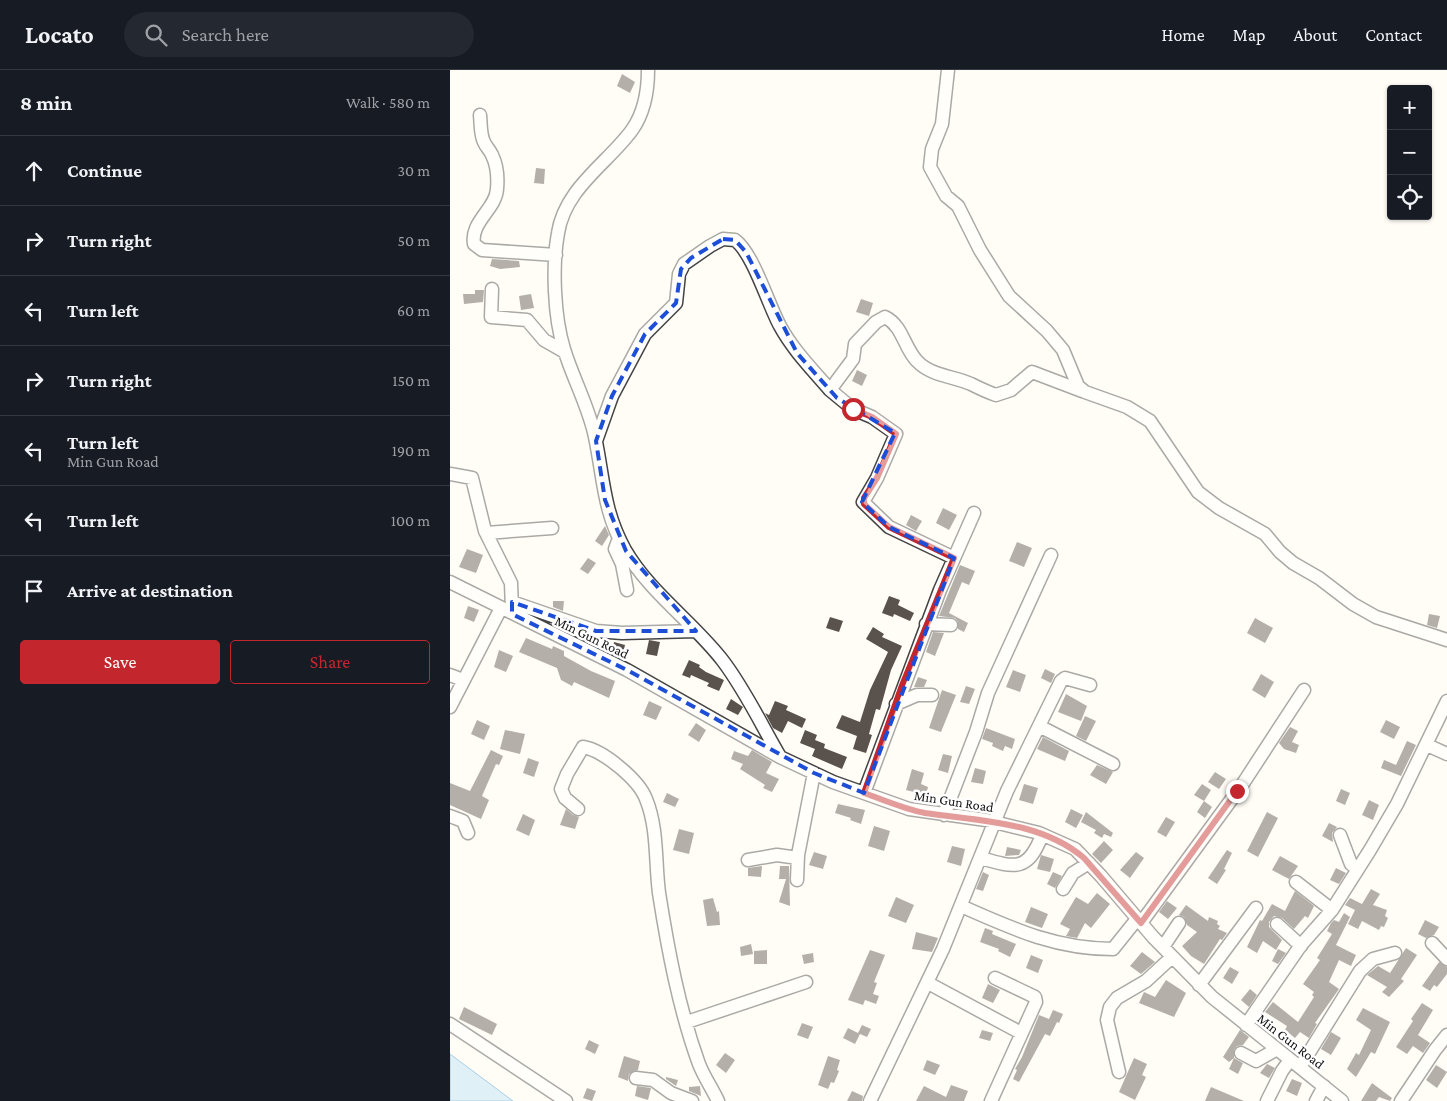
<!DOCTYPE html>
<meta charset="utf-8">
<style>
:root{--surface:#171b24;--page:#242831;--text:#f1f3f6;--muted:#9ea1a6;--line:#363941;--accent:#c4262e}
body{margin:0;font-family:"Crimson Pro",serif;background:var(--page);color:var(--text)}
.controls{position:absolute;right:15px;top:15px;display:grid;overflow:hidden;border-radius:5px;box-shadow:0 1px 4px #0004}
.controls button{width:45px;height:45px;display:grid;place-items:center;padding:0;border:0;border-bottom:1px solid var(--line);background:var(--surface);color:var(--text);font:25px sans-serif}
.stop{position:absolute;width:15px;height:15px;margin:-11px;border:4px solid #c4262e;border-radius:50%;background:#fff}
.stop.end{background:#c4262e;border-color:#fff;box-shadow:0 1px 5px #0008}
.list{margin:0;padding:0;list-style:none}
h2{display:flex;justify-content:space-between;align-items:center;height:65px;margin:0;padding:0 20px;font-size:21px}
h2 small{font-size:16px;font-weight:400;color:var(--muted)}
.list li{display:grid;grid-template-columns:32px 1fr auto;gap:15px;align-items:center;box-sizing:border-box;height:70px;padding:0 20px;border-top:1px solid var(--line)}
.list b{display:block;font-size:19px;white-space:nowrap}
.list p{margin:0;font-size:16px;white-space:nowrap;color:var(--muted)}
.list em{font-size:16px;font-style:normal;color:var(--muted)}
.actions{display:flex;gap:10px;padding:15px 20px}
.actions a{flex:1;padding:11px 0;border:1px solid var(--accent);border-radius:5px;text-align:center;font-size:18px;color:var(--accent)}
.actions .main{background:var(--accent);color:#fff}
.icon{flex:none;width:28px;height:28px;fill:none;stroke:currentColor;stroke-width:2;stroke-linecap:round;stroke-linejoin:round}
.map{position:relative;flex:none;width:997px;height:1031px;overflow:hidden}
header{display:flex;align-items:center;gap:30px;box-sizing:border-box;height:70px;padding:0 25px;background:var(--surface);border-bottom:1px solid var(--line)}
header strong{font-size:24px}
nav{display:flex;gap:28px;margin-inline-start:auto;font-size:18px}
.search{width:350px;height:45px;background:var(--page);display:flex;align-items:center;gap:12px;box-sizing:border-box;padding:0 18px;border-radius:28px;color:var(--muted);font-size:19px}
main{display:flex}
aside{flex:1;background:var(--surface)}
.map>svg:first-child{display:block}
.water{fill:#b9e0f7;stroke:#3f96cf}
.building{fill:#5a524d}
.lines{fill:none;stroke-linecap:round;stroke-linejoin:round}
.minor-casing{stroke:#444;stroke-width:15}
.minor{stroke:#fff;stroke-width:12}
.route{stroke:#c4262e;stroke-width:6}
.marked{fill:none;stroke:#1d4ed8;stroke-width:4;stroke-dasharray:10 6;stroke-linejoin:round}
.labels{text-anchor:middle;stroke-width:5;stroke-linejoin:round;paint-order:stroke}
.street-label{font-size:14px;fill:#111;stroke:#fff}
</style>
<header>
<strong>Locato</strong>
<div class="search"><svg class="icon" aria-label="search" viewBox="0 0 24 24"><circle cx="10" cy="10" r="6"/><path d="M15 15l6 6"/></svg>Search here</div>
<nav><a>Home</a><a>Map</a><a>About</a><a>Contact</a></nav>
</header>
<main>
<aside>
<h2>8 min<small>Walk · 580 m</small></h2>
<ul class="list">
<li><svg class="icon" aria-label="ahead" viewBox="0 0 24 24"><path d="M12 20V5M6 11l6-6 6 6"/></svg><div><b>Continue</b></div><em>30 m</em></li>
<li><svg class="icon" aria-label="right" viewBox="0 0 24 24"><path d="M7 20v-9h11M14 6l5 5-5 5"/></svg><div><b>Turn right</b></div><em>50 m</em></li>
<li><svg class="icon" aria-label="left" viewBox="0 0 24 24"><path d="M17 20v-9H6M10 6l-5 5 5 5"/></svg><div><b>Turn left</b></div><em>60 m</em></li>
<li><svg class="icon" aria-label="right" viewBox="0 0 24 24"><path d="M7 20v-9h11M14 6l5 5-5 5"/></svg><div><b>Turn right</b></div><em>150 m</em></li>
<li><svg class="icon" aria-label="left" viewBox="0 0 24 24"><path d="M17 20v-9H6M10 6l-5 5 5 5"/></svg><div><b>Turn left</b><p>Min Gun Road</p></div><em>190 m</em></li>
<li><svg class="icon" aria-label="left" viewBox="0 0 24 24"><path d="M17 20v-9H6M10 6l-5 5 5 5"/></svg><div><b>Turn left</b></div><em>100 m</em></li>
<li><svg class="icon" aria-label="arrive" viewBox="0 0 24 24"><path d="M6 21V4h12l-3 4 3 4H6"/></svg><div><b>Arrive at destination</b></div></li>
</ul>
<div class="actions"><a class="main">Save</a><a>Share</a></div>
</aside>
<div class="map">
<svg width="997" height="1031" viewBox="0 0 997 1031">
<rect width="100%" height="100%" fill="#fffdf5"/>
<path class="water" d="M 0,984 L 63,1031 L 0,1031 Z"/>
<path class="building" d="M 172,4 L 185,12 L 180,23 L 167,16 Z
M 86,98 L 95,99 L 94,114 L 84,113 Z
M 42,189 L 69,191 L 70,197 L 50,199 L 40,196 Z
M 25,220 L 34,220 L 33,232 L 14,234 L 13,224 L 25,224 Z
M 81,224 L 84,238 L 71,240 L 69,226 Z
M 411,229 L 423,233 L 419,246 L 406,242 Z
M 407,300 L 417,305 L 412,316 L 402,311 Z
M 493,438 L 507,445 L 499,460 L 486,453 Z
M 461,445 L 472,451 L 466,461 L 456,455 Z
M 155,456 L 159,465 L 152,476 L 145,471 Z
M 567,472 L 582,478 L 574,497 L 559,491 Z
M 17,479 L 33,485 L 26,503 L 9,497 Z
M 138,488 L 146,493 L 138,504 L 130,499 Z
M 510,495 L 525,501 L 519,515 L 512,512 L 499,543 L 518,553 L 514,562 L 508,559 L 508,552 L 505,548 L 489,546 Z
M 439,526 L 450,530 L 448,535 L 464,543 L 460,551 L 444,544 L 443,547 L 432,543 Z
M 103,531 L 114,531 L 113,541 L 103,537 Z
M 18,536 L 29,540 L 24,552 L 14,548 Z
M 979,544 L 990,546 L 987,558 L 977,555 Z
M 380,547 L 393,551 L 389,562 L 376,558 Z
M 805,548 L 823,558 L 815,573 L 797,563 Z
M 423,557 L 434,564 L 432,567 L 452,576 L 441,600 L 430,640 L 426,639 L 419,664 L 422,665 L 416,683 L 403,679 L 407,666 L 386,658 L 392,645 L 410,652 L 420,620 L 438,582 L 416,569 Z
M 483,562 L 494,563 L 485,586 L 476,582 Z
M 76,568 L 102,579 L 103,576 L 114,581 L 114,586 L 141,601 L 165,611 L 159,628 L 124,612 L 122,616 L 111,610 L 107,598 L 69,582 Z
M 199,570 L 210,572 L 207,586 L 196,584 Z
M 164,572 L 175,575 L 172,588 L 162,583 Z
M 49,580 L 63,586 L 56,602 L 44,597 Z
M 239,590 L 250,595 L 249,597 L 256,602 L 274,610 L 269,621 L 257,616 L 259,613 L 241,605 L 240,608 L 232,605 Z
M 595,599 L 605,604 L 601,613 L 591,608 Z
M 563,600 L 576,605 L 570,622 L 556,617 Z
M 811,604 L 824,612 L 815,628 L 802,620 Z
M 468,607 L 477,610 L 474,617 L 464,617 Z
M 516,616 L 525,619 L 519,634 L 510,632 Z
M 492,620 L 506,625 L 491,662 L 479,658 Z
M 616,624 L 637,636 L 631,651 L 608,642 Z
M 281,629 L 293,637 L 288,645 L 276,639 Z
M 199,631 L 212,637 L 206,650 L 193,645 Z
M 325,631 L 338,636 L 336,640 L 356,649 L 352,658 L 338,651 L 332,663 L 323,658 L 315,643 L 319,645 Z
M 635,646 L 646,651 L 636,671 L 626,666 Z
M 27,650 L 40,656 L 34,670 L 21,664 Z
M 936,650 L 950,657 L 944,669 L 930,662 Z
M 246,653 L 256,660 L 249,672 L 238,665 Z
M 840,657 L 848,661 L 842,672 L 849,675 L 846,683 L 834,679 L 829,673 Z
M 536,658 L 565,669 L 562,679 L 555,676 L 553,681 L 542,676 L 543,673 L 532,669 Z
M 55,660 L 75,664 L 70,684 L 50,679 Z
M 355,660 L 367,665 L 365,670 L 375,674 L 374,678 L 397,687 L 392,699 L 362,686 L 365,679 L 350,673 Z
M 593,667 L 619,681 L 615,691 L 587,679 Z
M 957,671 L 966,675 L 951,706 L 931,698 L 934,690 L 946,695 Z
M 41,680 L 53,686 L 49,695 L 46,694 L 32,726 L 39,730 L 31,749 L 0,735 L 0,713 L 20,721 Z
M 302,680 L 322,692 L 316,703 L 329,709 L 322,722 L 313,718 L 315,715 L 290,699 L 293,694 L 281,689 L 284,681 L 298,686 Z
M 493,684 L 502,686 L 498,703 L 488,700 Z
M 78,688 L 89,692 L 84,707 L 73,703 Z
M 647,695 L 663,702 L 656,714 L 640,705 Z
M 525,698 L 536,701 L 533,714 L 521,712 Z
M 462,699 L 474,703 L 471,714 L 478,717 L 476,725 L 456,720 Z
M 765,702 L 776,709 L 769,719 L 758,712 Z
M 574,714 L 588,718 L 583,734 L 569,730 Z
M 752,714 L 761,720 L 754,731 L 744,725 Z
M 891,719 L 900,723 L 895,735 L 886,731 Z
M 217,723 L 229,729 L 225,737 L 213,732 Z
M 919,730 L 929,735 L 923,750 L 912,745 Z
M 754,731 L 762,737 L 755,748 L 747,742 Z
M 388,734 L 415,740 L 411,754 L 400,750 L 401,748 L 385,743 Z
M 116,739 L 123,745 L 129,747 L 125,759 L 110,755 Z
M 621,739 L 633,745 L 626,758 L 615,752 Z
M 636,742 L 663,763 L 661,767 L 654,764 L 652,768 L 644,763 L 646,760 L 631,752 Z
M 817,742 L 828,748 L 808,787 L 797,781 Z
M 73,744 L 85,750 L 79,766 L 66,760 Z
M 716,747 L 725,752 L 716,767 L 707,762 Z
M 879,753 L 887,757 L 882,763 L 883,772 L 872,766 Z
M 424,756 L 440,761 L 434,781 L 418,776 Z
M 229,759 L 244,763 L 239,784 L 223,780 Z
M 654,771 L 663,780 L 651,793 L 642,784 Z
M 502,776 L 515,779 L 511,796 L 497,792 Z
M 557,777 L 571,780 L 569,785 L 555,786 Z
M 777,780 L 782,783 L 774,799 L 776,800 L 767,814 L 758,808 Z
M 364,782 L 377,786 L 373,799 L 359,795 Z
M 686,782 L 694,788 L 680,808 L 670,800 Z
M 591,785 L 604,789 L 600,802 L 587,799 Z
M 830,786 L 848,796 L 839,809 L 822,800 Z
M 312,796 L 311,807 L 298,806 L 298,798 Z
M 330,796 L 339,796 L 340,836 L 329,832 L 336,809 L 329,809 Z
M 886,798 L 896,803 L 889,814 L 880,810 Z
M 533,802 L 539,805 L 533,821 L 526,819 Z
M 603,802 L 612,806 L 605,818 L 597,814 Z
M 921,819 L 930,824 L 923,835 L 937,840 L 935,846 L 938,848 L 934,857 L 931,856 L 929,860 L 912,851 L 908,859 L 898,854 L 905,840 L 895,835 L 900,828 L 912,834 Z
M 845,821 L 864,836 L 858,848 L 855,846 L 844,859 L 832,848 L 824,846 L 819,852 L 819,857 L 832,870 L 826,880 L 813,871 L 807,883 L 797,877 L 810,850 L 812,851 L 822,834 L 835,841 Z
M 647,823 L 660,834 L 641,858 L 635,853 L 627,868 L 616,866 L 620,859 L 610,854 L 626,827 L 638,834 Z
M 446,827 L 464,835 L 456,853 L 438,846 Z
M 263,828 L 267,842 L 269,841 L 270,855 L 257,856 L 253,830 Z
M 717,831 L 727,838 L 718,849 L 709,842 Z
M 736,835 L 758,851 L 759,847 L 768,851 L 767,854 L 770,856 L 768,859 L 777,863 L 772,870 L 770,869 L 754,894 L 741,886 L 732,876 L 747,862 L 737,855 L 734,847 L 729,845 Z
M 581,837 L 598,844 L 592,858 L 575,852 Z
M 894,843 L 900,847 L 886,875 L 906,885 L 901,896 L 889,890 L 879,912 L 889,919 L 865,953 L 867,954 L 859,968 L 850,962 L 845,968 L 835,960 L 837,956 L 815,942 L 823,932 L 848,952 L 864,927 L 862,925 L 864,922 L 853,914 L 870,890 L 867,888 L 882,864 L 877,861 L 881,853 L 884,850 L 889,852 Z
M 975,850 L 989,857 L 984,865 L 976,868 L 968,864 Z
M 535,858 L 543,861 L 542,864 L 566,874 L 560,887 L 548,881 L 549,879 L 530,872 Z
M 466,862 L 488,868 L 482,882 L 462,879 Z
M 301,874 L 303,884 L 291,886 L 290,877 Z
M 956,878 L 967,885 L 951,909 L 954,911 L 939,927 L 932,922 L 937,917 L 917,905 L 928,896 L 940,903 Z
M 828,879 L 836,883 L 828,894 L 822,891 Z
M 317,880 L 317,894 L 304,894 L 304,881 Z
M 420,880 L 435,885 L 424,912 L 427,913 L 423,924 L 429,926 L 426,934 L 415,930 L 413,935 L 398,930 Z
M 692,882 L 705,892 L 691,904 L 680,896 Z
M 363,883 L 364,892 L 354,894 L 352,885 Z
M 581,885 L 593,890 L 588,903 L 576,898 Z
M 989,892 L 997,897 L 997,904 L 987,917 L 984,915 L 980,921 L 972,916 Z
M 780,897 L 789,902 L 782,914 L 773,908 Z
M 716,910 L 736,923 L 724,947 L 689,933 L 694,922 L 705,927 Z
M 538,914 L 550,920 L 543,933 L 532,928 Z
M 800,919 L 807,925 L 799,937 L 791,930 Z
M 972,933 L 983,940 L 968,965 L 980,973 L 973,983 L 963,976 L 957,984 L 946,977 L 963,951 L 961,949 Z
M 14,937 L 47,954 L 42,965 L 9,949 Z
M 913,938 L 940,952 L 925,984 L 921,982 L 906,1007 L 897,999 L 906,983 L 909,985 L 921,960 L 906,950 Z
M 603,940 L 613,944 L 609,953 L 607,952 L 600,966 L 595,964 L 569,1012 L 563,1009 L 567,1000 L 565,999 L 572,987 L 589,945 L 599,949 Z
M 352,953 L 363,957 L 358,969 L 347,965 Z
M 412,955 L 421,959 L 417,967 L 410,964 L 405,974 L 393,968 L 398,958 L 408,963 Z
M 532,960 L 543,963 L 540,971 L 529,968 Z
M 790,960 L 799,967 L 793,975 L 787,976 L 784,980 L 784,988 L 793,993 L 788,1004 L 779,999 L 784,988 L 779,992 L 773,987 Z
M 881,962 L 891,968 L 881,985 L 871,979 Z
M 139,970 L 149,975 L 145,984 L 135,979 Z
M 275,983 L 285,990 L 276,1003 L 266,995 Z
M 174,986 L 190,991 L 188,1000 L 179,1004 L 178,1011 L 168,1007 Z
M 378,986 L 390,990 L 387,1000 L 389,1001 L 384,1013 L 381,1012 L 378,1019 L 368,1015 Z
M 684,988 L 697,994 L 692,1005 L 696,1007 L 685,1030 L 669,1022 Z
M 477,990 L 490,995 L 485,1005 L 473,1000 Z
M 817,994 L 825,998 L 819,1008 L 810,1003 Z
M 986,995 L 997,1002 L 987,1018 L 976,1010 Z
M 216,1007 L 228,1010 L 226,1016 L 216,1009 Z
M 842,1009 L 852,1013 L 847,1026 L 836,1021 Z
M 922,1013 L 942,1028 L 940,1031 L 929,1027 L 926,1031 L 911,1031 Z
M 501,1015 L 518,1021 L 514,1031 L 466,1031 L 474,1016 L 496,1027 Z
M 187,1016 L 201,1018 L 198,1030 L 185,1026 Z
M 250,1016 L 251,1026 L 239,1021 L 239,1017 Z
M 761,1017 L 794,1031 L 755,1031 Z
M 137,1018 L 146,1021 L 142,1031 L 133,1028 Z
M 402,1021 L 413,1026 L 412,1031 L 397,1031 Z"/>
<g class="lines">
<defs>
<path id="minor" d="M 198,0 C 198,20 194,43 182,60 C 158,93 115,118 108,163 C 102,196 104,247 114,279 C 123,309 139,337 145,367 C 154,410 153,440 175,480 C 200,523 243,552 273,591 C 295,620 311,654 329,685
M 498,0 L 492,54 L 482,79 L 480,97 L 496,126 L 508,136 L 530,180 L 559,226 L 597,261 L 613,280 L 628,316 L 635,322 L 677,337 L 700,351 L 748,422 L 769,438 L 815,464 L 830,482 L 843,493 L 869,508 L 903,534 L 926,547 L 997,570
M 30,45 C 31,54 30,64 34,72 C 36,77 40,80 42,85 C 47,95 48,108 47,119 C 46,139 20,152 24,174 L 32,180 L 106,185
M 42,219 L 41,247 L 77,250 L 94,270 L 115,282
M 146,371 L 162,326 L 195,264 L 226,233 L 229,204 L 234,194 L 260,176 L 273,169 L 285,170 C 303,183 318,234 330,256 C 343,280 362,299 380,320
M 0,404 L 22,408 L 35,461 L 61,513 L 62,539
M 36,463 L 102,458
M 169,468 L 165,479 L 172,494 L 177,520
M 504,488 L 439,457 L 413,432 L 427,408 L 446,364 L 422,347 L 403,339 L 380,320 L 403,289 L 405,274 L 426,252 L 435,247 C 453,256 454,278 467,291 C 481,306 503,306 521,314 C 529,318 537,322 546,325 L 561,320 L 582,302 L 632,321
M 0,512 L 177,600 L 330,687 L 383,712 L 459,739 L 536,750 L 589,763 L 625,779 L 651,806 L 703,867 L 762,927 L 892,1031
M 62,532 L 146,561 L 172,563 L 246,561
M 476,554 L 501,555
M 0,605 L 13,610
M 446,634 L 467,625 L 482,625
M 0,637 L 51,538
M 589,656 L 663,694
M 977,675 L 997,684
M 414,723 L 490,520 L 524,443
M 128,739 L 115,728 L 111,719 L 117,704 L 133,677 C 153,680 189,710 196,729 C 208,758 205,792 209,823 C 218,880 229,939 249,994 C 254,1007 262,1018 268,1031
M 494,745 L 526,662 L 538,623 L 601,485
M 0,746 L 13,751 L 18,763
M 890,765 L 901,794 L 908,799
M 531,788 C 565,798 578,802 592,765
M 298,790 L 327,785 L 348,788
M 347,810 L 348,785 L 364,703
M 846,812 L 882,840
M 613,819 L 623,803 L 639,793
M 511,836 C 563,859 606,879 663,879 L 687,849
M 691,853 L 792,715 L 854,620
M 827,854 L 851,876
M 982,873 L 997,889
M 713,877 L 729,853
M 478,913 L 571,963
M 749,915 L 806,838
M 237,952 L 356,912
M 0,954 L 116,1031
M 796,955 L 851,875 L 882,840 L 920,780 L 947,734 L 997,631
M 791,983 L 806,991 L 827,979
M 850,997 L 910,901 L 923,889 L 945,883
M 669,1002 L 657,950 L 660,937 L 667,928 L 696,911 L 722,887
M 186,1008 L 203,1010 L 221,1023 L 242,1031
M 420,1031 L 493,879 L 557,721 L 611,611 L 615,608 L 640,615
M 541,1031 L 586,932 L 585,927 L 545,908
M 817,1031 L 832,1001 L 840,990
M 866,1031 L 874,1016
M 951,1031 L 985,980 L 997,965"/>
</defs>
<use href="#minor" class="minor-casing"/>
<use href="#minor" class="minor"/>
</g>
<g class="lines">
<path class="route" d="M 403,339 L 422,347 L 446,364 L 427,408 L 414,428 L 414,434 L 439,457 L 504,488 L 451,618 L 414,723 C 434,730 454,739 475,743 C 528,751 591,751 634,788 L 691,853 L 787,721"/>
</g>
<path d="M0 0H997V1031H0ZM 273,169 L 285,170 L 296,182 L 347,283 L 387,328 L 445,363 L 412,432 L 439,457 L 504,488 L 414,723 L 364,703 L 177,600 L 62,544 L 62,532 L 146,561 L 246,561 L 176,481 L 155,430 L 146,371 L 162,326 L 195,264 L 226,233 L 231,199 L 241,188 Z" fill="#fffdf5" fill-opacity=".55" fill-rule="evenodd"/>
<path class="marked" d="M 273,169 L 285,170 L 296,182 L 347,283 L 387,328 L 445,363 L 412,432 L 439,457 L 504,488 L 414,723 L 364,703 L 177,600 L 62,544 L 62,532 L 146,561 L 246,561 L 176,481 L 155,430 L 146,371 L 162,326 L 195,264 L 226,233 L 231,199 L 241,188 Z"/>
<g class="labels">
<g class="street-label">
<text transform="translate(142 567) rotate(26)" y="5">Min Gun Road</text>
<text transform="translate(504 731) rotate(9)" y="5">Min Gun Road</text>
<text transform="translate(841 971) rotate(38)" y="5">Min Gun Road</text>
</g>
</g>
</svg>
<div class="controls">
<button>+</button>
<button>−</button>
<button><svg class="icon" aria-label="locate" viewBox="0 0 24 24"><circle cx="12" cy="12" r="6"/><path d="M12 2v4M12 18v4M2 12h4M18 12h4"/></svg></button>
</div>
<div class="stop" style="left:403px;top:339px"></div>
<div class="stop end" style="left:787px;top:721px"></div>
</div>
</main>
